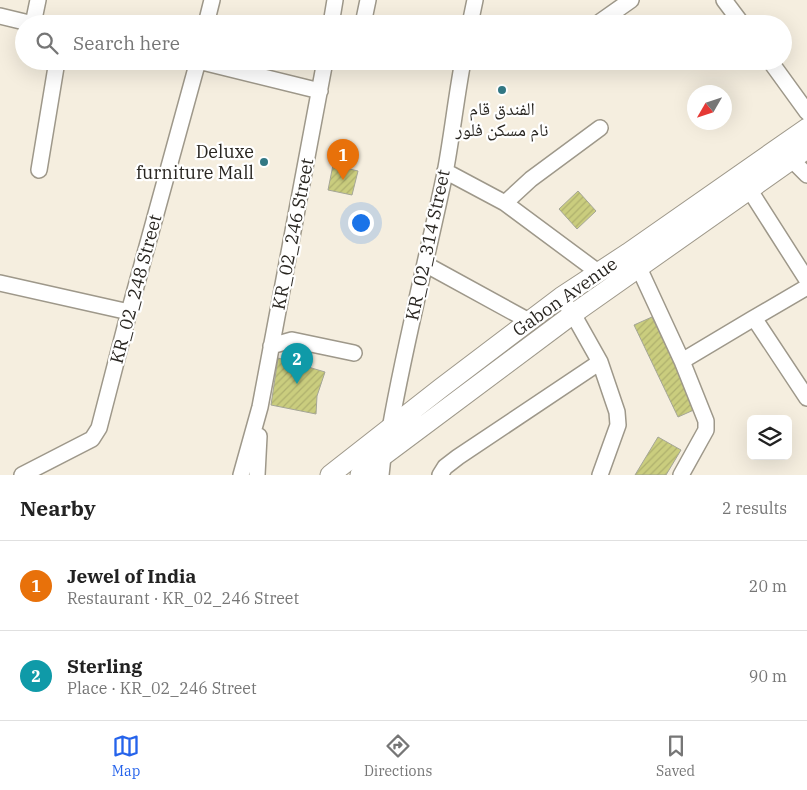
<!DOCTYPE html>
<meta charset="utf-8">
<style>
:root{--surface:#fff;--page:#f2f2f2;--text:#222;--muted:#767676;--line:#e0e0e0;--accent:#2563eb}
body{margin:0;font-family:"IBM Plex Serif","Noto Naskh Arabic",serif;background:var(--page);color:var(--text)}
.controls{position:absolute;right:15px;bottom:15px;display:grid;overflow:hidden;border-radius:8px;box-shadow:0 5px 20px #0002}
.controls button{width:45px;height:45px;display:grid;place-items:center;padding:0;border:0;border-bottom:1px solid var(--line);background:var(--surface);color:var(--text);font:25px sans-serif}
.compass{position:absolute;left:687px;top:85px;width:45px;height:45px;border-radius:50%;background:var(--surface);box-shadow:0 5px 20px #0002;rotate:231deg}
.you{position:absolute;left:360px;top:222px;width:18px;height:18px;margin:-12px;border:4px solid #fff;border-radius:50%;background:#1a73e8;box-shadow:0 0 0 8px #1a73e833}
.badge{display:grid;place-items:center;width:32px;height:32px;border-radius:50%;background:var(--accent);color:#fff;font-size:16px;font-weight:700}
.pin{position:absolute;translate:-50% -41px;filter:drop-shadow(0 1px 2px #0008)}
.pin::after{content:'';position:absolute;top:26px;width:18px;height:15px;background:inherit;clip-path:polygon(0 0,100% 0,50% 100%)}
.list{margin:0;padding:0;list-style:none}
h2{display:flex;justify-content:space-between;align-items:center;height:65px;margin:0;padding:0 20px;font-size:21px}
h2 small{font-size:16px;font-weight:400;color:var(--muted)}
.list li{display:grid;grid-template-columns:32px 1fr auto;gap:15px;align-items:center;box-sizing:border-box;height:90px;padding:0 20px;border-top:1px solid var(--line)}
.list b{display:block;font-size:19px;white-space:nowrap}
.list p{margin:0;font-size:16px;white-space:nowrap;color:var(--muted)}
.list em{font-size:16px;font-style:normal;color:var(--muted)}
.icon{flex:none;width:28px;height:28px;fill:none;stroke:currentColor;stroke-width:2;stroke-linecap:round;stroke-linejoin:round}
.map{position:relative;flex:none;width:807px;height:475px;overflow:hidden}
.search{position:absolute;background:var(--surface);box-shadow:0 5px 20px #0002;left:15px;right:15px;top:15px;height:55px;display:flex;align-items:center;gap:12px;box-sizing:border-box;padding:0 18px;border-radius:28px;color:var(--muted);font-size:19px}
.sheet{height:245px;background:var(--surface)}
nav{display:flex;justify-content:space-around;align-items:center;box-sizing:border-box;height:70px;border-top:1px solid var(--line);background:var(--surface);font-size:14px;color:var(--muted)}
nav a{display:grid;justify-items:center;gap:2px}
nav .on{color:var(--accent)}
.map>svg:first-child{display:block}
.building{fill:url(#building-hatch);stroke:#a5a697}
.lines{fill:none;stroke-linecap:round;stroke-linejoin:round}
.minor-casing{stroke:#9e988a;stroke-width:18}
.major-casing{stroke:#9e988a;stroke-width:21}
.minor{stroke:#fff;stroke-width:15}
.major{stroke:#fff;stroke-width:19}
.poi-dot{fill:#327884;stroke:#fff;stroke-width:2}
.labels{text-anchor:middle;stroke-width:4.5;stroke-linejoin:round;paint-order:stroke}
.poi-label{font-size:18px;fill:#292621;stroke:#fff}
.street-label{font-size:18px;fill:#292621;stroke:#fff}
</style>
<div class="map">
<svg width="807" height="475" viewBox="0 0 807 475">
<defs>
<pattern id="building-hatch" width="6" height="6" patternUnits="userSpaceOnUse" patternTransform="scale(1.25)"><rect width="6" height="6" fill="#cacd7e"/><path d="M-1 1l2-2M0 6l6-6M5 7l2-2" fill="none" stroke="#aeb06d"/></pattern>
</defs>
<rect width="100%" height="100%" fill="#f5eedf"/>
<path class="building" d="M 333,165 L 358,171 L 352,195 L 328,190 Z
M 578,191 L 596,211 L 577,229 L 559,209 Z
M 652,317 L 696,409 L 678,417 L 634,325 Z
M 278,358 L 325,372 L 317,396 L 316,414 L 271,405 Z
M 658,437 L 681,450 L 666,475 L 635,475 Z"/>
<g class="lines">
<defs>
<path id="minor" d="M 724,0 L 742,24
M 0,16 L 33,24
M 33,24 L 38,0
M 206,24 L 212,0
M 331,24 L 335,0
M 363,24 L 368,0
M 470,24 L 475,0
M 597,24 L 631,0
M 198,61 L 320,91
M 770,61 L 807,112
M 792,160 L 807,175
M 39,170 L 57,61
M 445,171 L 505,203
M 749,189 L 807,280
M 425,264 L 529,321
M 639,268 L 682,361 L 706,421 L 706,430 L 681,475
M 598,272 L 505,203 L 531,179 L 600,128
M 0,283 L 129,312
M 561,297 L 573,314 L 600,362 L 617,412 L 618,425 L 600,475
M 754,318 L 807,287
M 271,346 L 292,340 L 354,353
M 682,361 L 754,318 L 807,398
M 390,429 C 405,343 427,259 445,173 C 452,136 456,98 463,61
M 22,475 L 92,439 L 99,428 L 129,312 L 198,61
M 241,475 L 260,407 L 325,61
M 257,475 L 259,436
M 381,475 L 383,456
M 440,475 L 445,467 L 458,457 L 600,362"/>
<path id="major" d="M 330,475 L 441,388 L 561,297 L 628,253 L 807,128
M 360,475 L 379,459 L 573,314 L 807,149"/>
</defs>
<use href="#minor" class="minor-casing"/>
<use href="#major" class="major-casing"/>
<use href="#minor" class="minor"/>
<use href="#major" class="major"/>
</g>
<g class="poi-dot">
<circle cx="502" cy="90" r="5"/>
<circle cx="264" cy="162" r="5"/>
</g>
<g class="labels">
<g class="poi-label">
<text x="502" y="115">الفندق قام<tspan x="502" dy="21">نام مسكن فلور</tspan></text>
<text x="254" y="158" text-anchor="end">Deluxe<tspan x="254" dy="21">furniture Mall</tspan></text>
</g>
<g class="street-label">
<text transform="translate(293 234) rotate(-79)" y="6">KR_02_246 Street</text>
<text transform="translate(428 245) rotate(-78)" y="6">KR_02_314 Street</text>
<text transform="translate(136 289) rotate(-75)" y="6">KR_02_248 Street</text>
<text transform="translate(565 297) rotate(-35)" y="6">Gabon Avenue</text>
</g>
</g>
</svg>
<div class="controls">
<button><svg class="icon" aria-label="layers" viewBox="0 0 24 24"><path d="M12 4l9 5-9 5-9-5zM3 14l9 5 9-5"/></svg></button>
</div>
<svg class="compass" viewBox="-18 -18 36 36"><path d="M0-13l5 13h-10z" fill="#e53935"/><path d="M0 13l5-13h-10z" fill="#767676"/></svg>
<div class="you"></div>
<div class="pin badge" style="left:343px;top:180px;background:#e8710a">1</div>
<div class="pin badge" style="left:297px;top:384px;background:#0f9aa8">2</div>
<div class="search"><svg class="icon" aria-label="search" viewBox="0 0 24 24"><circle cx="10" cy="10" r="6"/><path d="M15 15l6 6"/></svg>Search here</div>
</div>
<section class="sheet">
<h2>Nearby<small>2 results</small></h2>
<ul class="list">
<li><span class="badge" style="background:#e8710a">1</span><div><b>Jewel of India</b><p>Restaurant · KR_02_246 Street</p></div><em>20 m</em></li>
<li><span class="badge" style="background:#0f9aa8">2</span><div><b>Sterling</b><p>Place · KR_02_246 Street</p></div><em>90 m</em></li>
</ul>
</section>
<nav>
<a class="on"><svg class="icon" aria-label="map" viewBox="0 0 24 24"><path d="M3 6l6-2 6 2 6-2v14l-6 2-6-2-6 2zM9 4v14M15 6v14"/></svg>Map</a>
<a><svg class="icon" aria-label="directions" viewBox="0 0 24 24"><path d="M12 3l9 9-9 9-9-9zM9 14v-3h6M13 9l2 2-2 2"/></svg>Directions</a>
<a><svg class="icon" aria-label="saved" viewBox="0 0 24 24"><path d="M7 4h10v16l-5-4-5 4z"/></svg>Saved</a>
</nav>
